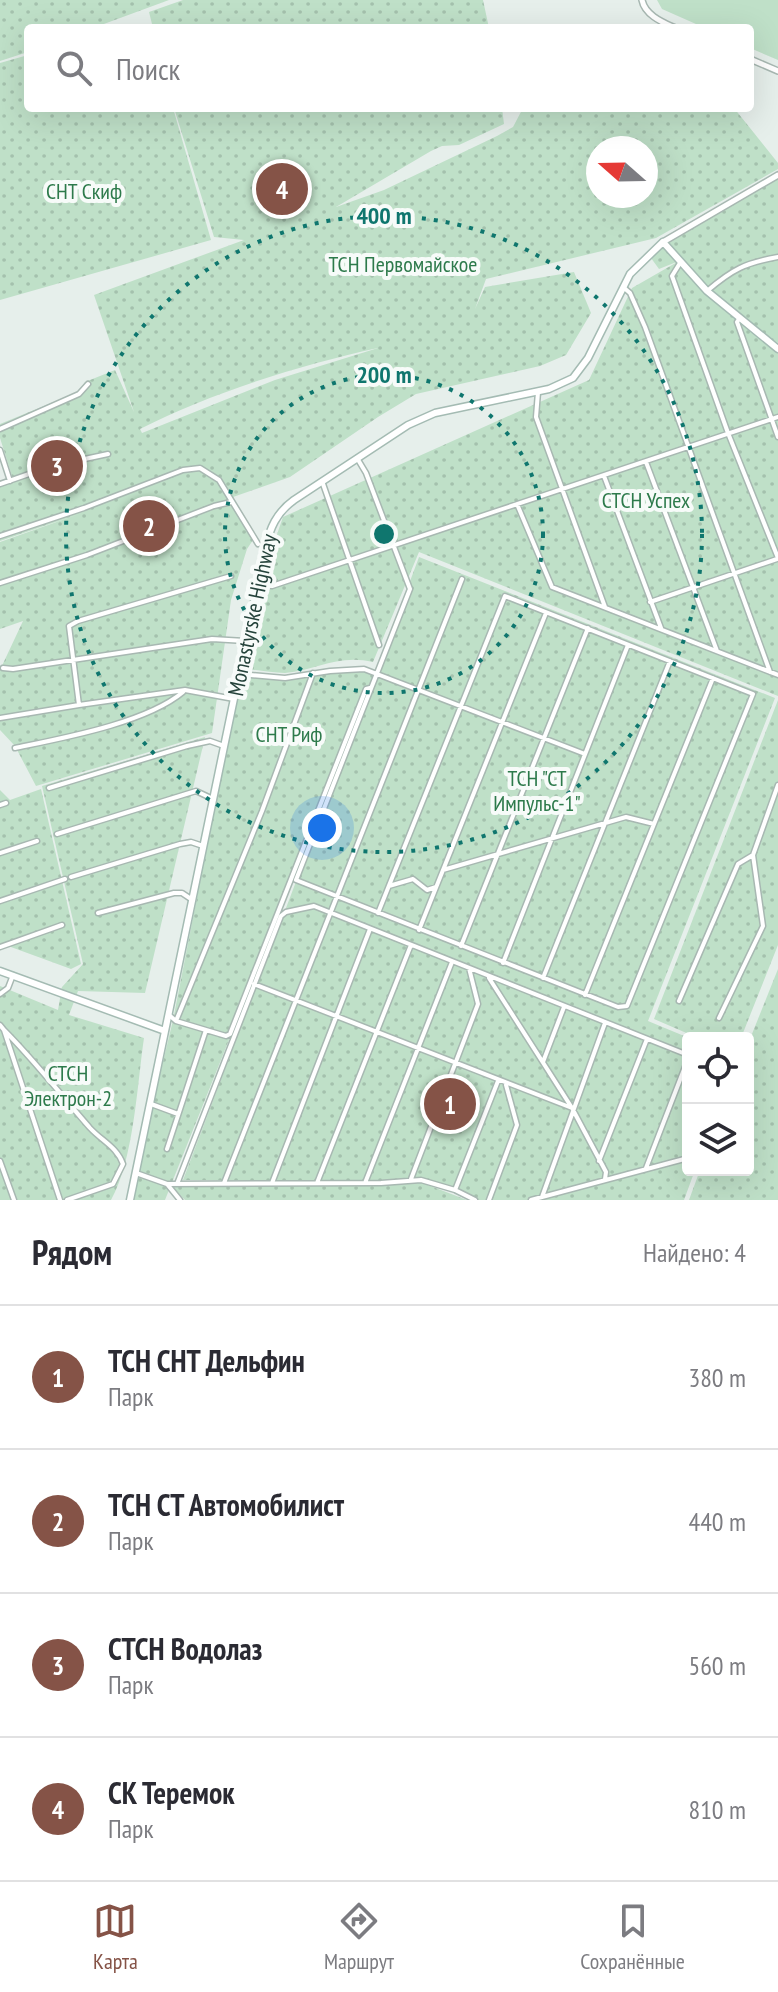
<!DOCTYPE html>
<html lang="ru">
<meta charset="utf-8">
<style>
:root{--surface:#fff;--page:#f7f7f7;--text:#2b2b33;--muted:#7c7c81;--line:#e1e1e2;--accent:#855347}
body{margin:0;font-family:"PT Sans Narrow",sans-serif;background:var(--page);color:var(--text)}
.controls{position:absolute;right:24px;bottom:24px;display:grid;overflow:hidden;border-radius:8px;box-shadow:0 8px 32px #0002}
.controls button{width:72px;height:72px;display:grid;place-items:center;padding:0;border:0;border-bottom:2px solid var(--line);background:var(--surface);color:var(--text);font:40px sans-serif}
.compass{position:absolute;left:586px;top:136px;width:72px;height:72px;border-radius:50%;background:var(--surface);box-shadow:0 8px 32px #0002;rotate:290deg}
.you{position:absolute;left:322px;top:828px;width:28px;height:28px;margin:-20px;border:6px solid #fff;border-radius:50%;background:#1a73e8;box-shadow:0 0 0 12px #1a73e833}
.badge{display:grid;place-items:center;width:52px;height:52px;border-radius:50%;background:var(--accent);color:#fff;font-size:26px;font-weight:700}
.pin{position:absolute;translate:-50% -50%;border:4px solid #fff;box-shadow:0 2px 8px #0006}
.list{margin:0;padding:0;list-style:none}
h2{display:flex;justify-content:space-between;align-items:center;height:104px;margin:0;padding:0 32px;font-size:34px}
h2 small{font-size:26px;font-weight:400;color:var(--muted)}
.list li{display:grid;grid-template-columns:52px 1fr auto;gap:24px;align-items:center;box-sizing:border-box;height:144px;padding:0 32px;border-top:2px solid var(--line)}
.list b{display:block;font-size:30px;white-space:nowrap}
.list p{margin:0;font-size:26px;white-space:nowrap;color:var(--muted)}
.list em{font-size:26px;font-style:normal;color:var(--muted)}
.icon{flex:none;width:44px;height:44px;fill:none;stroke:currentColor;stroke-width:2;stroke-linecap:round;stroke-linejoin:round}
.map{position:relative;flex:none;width:778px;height:1200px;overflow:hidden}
.search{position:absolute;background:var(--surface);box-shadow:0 8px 32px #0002;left:24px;right:24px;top:24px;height:88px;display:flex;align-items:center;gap:20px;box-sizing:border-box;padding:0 28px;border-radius:8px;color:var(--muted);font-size:30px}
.sheet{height:680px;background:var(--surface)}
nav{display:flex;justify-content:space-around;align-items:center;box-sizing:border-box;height:112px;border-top:2px solid var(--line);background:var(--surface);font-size:22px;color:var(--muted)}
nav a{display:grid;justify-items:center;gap:4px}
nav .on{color:var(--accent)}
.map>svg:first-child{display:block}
.grass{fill:#bfe0c8}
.garden{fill:url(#garden-dots);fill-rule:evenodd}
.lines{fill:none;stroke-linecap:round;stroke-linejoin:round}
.minor-casing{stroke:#a8b8b2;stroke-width:7}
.tertiary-casing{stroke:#a8b8b2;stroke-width:8}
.secondary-casing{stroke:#a4bbb3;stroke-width:9}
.minor{stroke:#fff;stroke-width:4}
.tertiary{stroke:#fff;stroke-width:5}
.secondary{stroke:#fff;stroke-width:6}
.ring{fill:none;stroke:#0f766e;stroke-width:4;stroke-dasharray:4 8}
.labels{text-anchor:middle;stroke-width:8;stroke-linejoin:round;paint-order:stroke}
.park-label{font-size:22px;fill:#2d7a4b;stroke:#f7fbf9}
.street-label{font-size:22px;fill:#24423a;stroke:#f7fbf9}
.centre{fill:#0f766e;stroke:#f7fbf9;stroke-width:4}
.ring-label{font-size:24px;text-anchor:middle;font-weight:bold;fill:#0f766e;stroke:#f7fbf9;stroke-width:8;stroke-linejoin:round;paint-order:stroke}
</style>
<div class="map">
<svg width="778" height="1200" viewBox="0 0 778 1200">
<defs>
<pattern id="garden-dots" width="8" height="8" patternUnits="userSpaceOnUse" patternTransform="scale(2)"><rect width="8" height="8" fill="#bfe0c8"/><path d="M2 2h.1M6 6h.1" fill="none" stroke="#a4c1ad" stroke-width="1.8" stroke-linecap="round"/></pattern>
</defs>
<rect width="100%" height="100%" fill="#e6efeb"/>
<path class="grass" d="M 657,0 L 778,0 L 778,60 L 750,48 L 750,28 L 705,28 L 662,9 Z"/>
<path class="garden" d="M 0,0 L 169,0 L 93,28 L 28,28 L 28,52 L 0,61 Z
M 183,0 L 483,0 L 489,28 L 153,28 L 149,12 Z
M 28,55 L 28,108 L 173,108 L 211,240 L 0,300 L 0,63 Z
M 174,108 L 502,108 L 504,124 L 459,145 L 442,146 L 431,151 L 336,207 L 384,190 L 497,136 L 513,127 L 523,108 L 734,108 L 778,163 L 778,169 L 656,238 L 486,279 L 475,309 L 485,287 L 574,272 L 591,313 L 566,355 L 540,366 L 416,394 L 378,417 L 290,477 L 233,497 L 255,537 L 247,549 L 231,600 L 212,733 L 36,786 L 15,746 L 0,730 L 0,670 L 23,621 L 0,629 L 0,542 L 82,513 L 0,541 L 0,481 L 12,476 L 0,438 L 0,424 L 78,392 L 85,382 L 115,370 L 134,412 L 94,295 L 244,240 L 214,237 ZM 598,148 L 646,148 L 646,196 L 598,196 ZM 378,348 L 275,380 L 142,433 L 140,429 C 210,393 300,365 378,348 Z
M 778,176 L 778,343 L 747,321 L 778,346 L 778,696 L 419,552 L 373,662 C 338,654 317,670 285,673 C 272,673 258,670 246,669 C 255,617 265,567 283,517 L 589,380 L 632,288 L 679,261 L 659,269 L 651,258 L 661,246 Z
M 419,557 L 775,698 L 648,1021 L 689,1038 L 688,1170 L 695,1170 L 684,1200 L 472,1200 L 426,1181 L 420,1182 L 467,1200 L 185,1200 L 172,1186 L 382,1184 L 407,1181 L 183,1180 L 364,702 L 165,1200 L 130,1200 L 173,1020 L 240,678 L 302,675 L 361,668 L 376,673 Z
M 778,700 L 778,945 L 741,1038 L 698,1038 L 654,1019 Z
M 205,737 L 145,993 L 78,991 L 69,1015 L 144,1038 C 137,1085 134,1159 111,1200 L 0,1200 L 0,986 L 58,1010 L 62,987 L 83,964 L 42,786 Z
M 41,789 L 81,964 L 71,969 L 0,943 L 0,790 L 10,800 Z
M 778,969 L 778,1200 L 689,1200 L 700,1170 L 748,1170 L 748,1044 Z"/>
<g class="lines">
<defs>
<path id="minor" d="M 680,263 L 672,276 L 728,433 L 778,558
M 623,287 L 630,293 L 645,327 L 770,672
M 707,291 C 733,269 745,263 778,257
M 739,319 L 737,322 L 778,437
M 538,392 L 536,417 L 605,607
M 0,429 L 79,394 L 88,384
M 0,450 L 10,481
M 357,458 L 366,473 L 410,589 L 296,880 L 618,1007 L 627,1006 L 753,694 L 505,596 L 378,913
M 646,462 L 717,651
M 604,476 L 661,628
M 322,481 L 379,645
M 0,484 L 52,466 L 108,454
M 517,504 L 552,587 L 778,675
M 0,536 L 84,508 L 183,470 L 200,468 L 219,480 L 258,544
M 231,576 L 78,621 L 69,626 L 79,705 L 185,690 L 234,699
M 0,583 L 87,555 L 214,506 L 231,502
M 257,584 L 272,586 L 778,417
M 650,602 L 777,559
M 3,668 L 13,669 L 212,639 L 245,641
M 239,674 L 285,678 L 330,671 L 364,669 L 585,754
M 0,718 L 79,705
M 15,748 C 63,738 146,723 183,692
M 49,788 L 187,746 L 210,741 L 224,746
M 0,805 L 6,803
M 57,834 L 196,791 L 213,799
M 0,853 L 37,841
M 443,870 L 626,817 L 654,824
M 71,877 L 180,844 L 191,842 L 203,846
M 389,886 L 413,879 L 427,890 L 436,887
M 0,901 L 65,879
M 98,913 L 174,893 L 182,893 L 191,899
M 419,930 L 546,613
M 461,946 L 588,628
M 0,947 L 62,925
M 503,963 L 628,645
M 489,978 L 572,1108 L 606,1172 L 605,1179
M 543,978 L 670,661
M 254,984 L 572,1108
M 0,994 L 8,988 L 13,975
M 585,995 L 713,678
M 679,1001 L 738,864 L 753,855
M 169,1015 L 176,1021 L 226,1036 L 230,1034 L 366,689 L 370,688
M 719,1018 L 763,926 L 753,855 L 778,785
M 176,1021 L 262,811 L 313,673
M 0,1025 L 4,1030 L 60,1200
M 4,1030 C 35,1061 61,1095 90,1128 C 102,1141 117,1147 123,1164 L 113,1184 L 67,1200
M 543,1062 L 564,1007
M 151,1104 L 178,1114
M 167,1149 L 206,1030
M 0,1161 L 14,1200
M 599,1161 L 647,1039
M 646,1168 L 688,1059
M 136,1173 L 167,1184 L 180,1200
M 411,1179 L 478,1004 L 469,968
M 224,1183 L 462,579
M 272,1183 L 370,929
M 317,1183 L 411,945
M 365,1183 L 452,962
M 167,1184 L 381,1183 L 421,1180 L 455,1190 L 475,1200
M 177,1184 L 281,916 L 286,912 L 314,906 L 688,1055
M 455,1190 L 498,1081
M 542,1197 L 605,1023
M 489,1200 L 517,1125 L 506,1085
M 531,1200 L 688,1158"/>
<path id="tertiary" d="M 642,0 C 645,15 662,22 675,28
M 750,59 L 778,71
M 663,242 L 778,175"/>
<path id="secondary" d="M 0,971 L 165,1031
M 130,1200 L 265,549 C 270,528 276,513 294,500 L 408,425 L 435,413 L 549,389 L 573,378 L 588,358 L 630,274 L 663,242 L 707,291 L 778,349"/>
</defs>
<use href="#minor" class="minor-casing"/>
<use href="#tertiary" class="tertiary-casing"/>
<use href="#secondary" class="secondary-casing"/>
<use href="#minor" class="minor"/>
<use href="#tertiary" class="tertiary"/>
<use href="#secondary" class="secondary"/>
</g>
<g class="ring">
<circle cx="384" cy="534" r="159"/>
<circle cx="384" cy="534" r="318"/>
</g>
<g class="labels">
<g class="park-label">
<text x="84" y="199">СНТ Скиф</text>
<text x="403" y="272">ТСН Первомайское</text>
<text x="646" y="508">СТСН Успех</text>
<text x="289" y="742">СНТ Риф</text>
<text x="537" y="786">ТСН "СТ<tspan x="537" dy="25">Импульс-1"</tspan></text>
<text x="68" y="1081">СТСН<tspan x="68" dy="25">Электрон-2</tspan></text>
</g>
<g class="street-label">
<text transform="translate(252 615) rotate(-78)" y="8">Monastyrske Highway</text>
</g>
</g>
<circle cx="384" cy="534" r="12" class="centre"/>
<g class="ring-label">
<text x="384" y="224">400 m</text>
<text x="384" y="383">200 m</text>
</g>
</svg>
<div class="controls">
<button><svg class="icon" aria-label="locate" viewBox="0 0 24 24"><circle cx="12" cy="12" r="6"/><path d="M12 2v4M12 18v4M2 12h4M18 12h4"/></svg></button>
<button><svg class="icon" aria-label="layers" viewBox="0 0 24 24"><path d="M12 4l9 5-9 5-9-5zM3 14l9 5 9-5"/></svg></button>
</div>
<svg class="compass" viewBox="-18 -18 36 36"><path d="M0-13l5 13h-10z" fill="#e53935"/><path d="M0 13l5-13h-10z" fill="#7c7c81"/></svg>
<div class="you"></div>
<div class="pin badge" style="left:450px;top:1104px">1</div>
<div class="pin badge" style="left:149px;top:526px">2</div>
<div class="pin badge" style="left:57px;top:466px">3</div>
<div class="pin badge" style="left:282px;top:189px">4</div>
<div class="search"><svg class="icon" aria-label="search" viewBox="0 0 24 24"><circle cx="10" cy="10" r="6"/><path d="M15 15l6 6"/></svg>Поиск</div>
</div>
<section class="sheet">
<h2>Рядом<small>Найдено: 4</small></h2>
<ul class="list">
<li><span class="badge">1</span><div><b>ТСН СНТ Дельфин</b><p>Парк</p></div><em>380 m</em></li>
<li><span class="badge">2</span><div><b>ТСН СТ Автомобилист</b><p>Парк</p></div><em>440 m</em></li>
<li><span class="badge">3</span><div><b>СТСН Водолаз</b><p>Парк</p></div><em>560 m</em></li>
<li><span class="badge">4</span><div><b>СК Теремок</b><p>Парк</p></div><em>810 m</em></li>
</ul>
</section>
<nav>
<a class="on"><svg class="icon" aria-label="map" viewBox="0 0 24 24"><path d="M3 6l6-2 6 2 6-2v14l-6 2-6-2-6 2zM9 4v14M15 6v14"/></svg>Карта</a>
<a><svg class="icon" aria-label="directions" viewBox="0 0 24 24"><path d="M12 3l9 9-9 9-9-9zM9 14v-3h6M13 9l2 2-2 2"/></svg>Маршрут</a>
<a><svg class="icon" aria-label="saved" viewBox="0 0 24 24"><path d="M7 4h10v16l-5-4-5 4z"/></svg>Сохранённые</a>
</nav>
